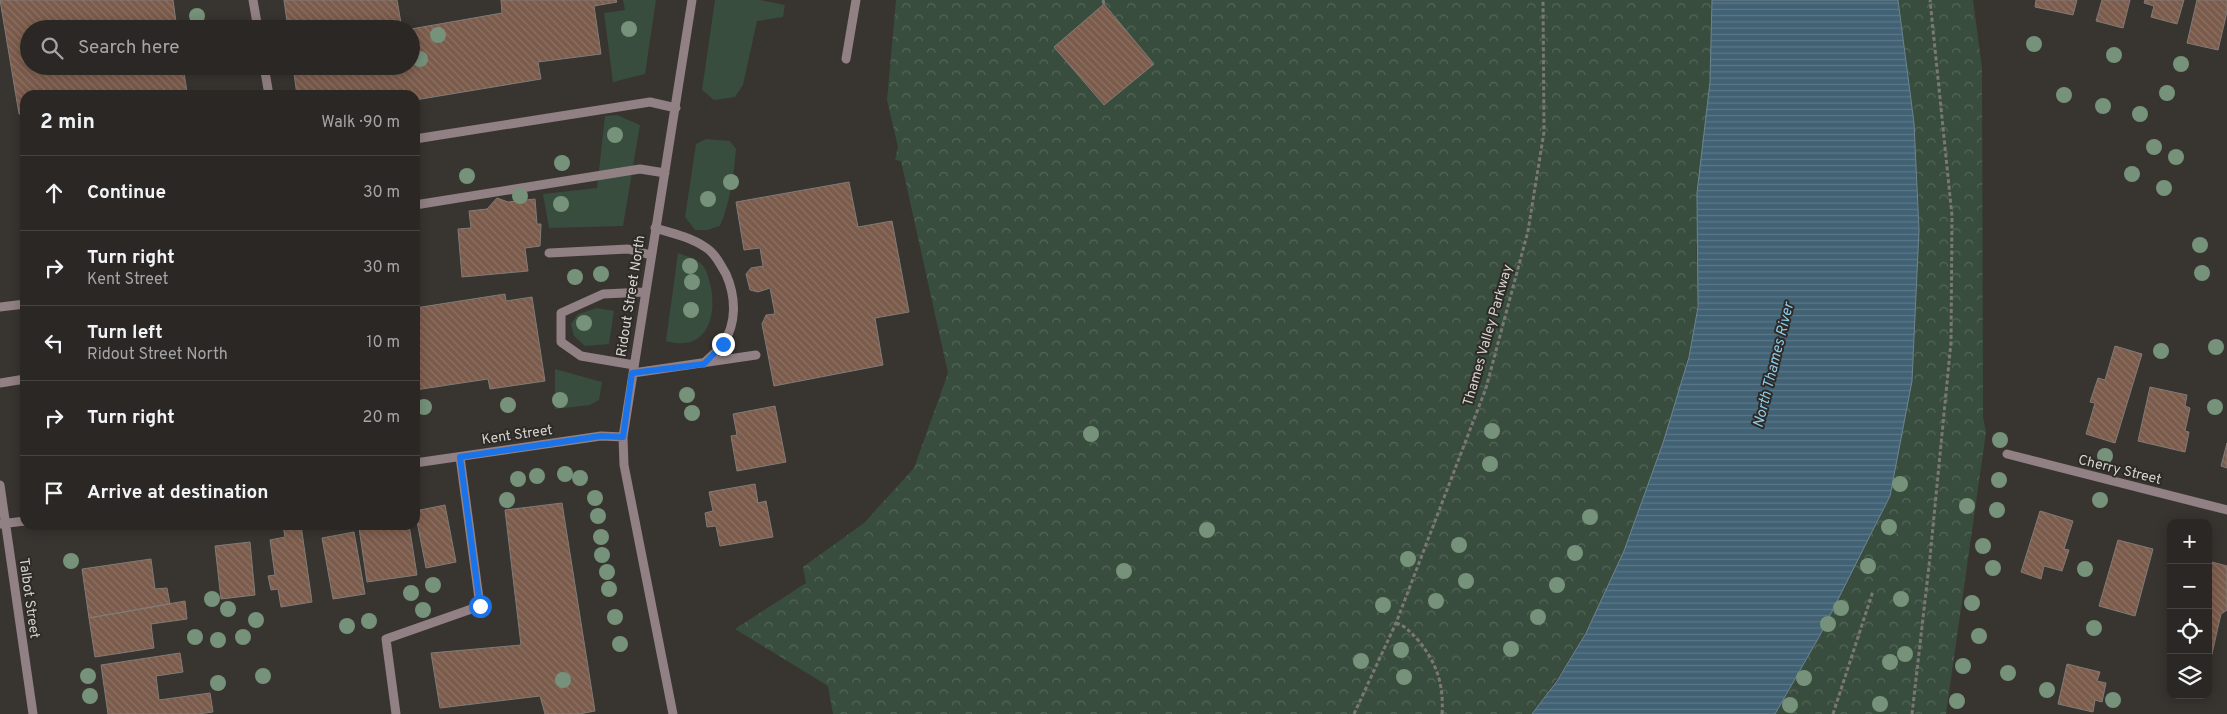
<!DOCTYPE html>
<meta charset="utf-8">
<style>
:root{--surface:#2a2724;--page:#322f2c;--text:#f1f3f6;--muted:#a5a5a6;--line:#464441}
body{margin:0;font-family:Overpass,sans-serif;background:var(--page);color:var(--text)}
.controls{position:absolute;right:15px;bottom:15px;display:grid;overflow:hidden;border-radius:10px;box-shadow:0 2px 12px #0003}
.controls button{width:45px;height:45px;display:grid;place-items:center;padding:0;border:0;border-bottom:1px solid var(--line);background:var(--surface);color:var(--text);font:25px sans-serif}
.stop{position:absolute;width:15px;height:15px;margin:-11px;border:4px solid #1a73e8;border-radius:50%;background:#fff}
.stop.end{background:#1a73e8;border-color:#fff;box-shadow:0 1px 5px #0008}
.list{margin:0;padding:0;list-style:none}
h2{display:flex;justify-content:space-between;align-items:center;height:65px;margin:0;padding:0 20px;font-size:21px}
h2 small{font-size:16px;font-weight:400;color:var(--muted)}
.list li{display:grid;grid-template-columns:32px 1fr auto;gap:15px;align-items:center;box-sizing:border-box;height:75px;padding:0 20px;border-top:1px solid var(--line)}
.list b{display:block;font-size:19px;white-space:nowrap}
.list p{margin:0;font-size:16px;white-space:nowrap;color:var(--muted)}
.list em{font-size:16px;font-style:normal;color:var(--muted)}
.icon{flex:none;width:28px;height:28px;fill:none;stroke:currentColor;stroke-width:2;stroke-linecap:round;stroke-linejoin:round}
.map{position:relative;flex:none;width:2227px;height:714px;overflow:hidden}
.search{position:absolute;background:var(--surface);box-shadow:0 2px 12px #0003;left:20px;top:20px;width:400px;height:55px;display:flex;align-items:center;gap:12px;box-sizing:border-box;padding:0 18px;border-radius:28px;color:var(--muted);font-size:19px}
.panel{position:absolute;background:var(--surface);box-shadow:0 2px 12px #0003;left:20px;top:90px;width:400px;height:440px;border-radius:15px}
.map>svg:first-child{display:block}
.green{fill:#384d3d}
.forest{fill:url(#forest-crowns)}
.water{fill:url(#water-rules);stroke:#6d8490}
.building{fill:url(#building-back-hatch);stroke:#817b77}
.lines{fill:none;stroke-linecap:round;stroke-linejoin:round}
.path{stroke:#7a7774;stroke-width:3;stroke-dasharray:4 2.5;stroke-linecap:butt}
.minor{stroke:#918084;stroke-width:9}
.tree{fill:#76927a}
.route{stroke:#1a73e8;stroke-width:6}
.labels{text-anchor:middle;stroke-width:4;stroke-linejoin:round;paint-order:stroke}
.street-label{font-size:14px;fill:#d5d3d0;stroke:#2e2a26}
.water-label{font-size:15px;font-style:italic;fill:#8ccaeb;stroke:#2e2a26}
</style>
<div class="map">
<svg width="2227" height="714" viewBox="0 0 2227 714">
<defs>
<pattern id="forest-crowns" width="20" height="18" patternUnits="userSpaceOnUse" patternTransform="scale(1.25)"><rect width="20" height="18" fill="#384d3d"/><path d="M2 6a3 3 0 1 1 6 0M12 15a3 3 0 1 1 6 0" fill="none" stroke="#546658"/></pattern>
<pattern id="water-rules" width="6" height="5" patternUnits="userSpaceOnUse" patternTransform="scale(1.25)"><rect width="6" height="5" fill="#416274"/><path d="M0 2.5h6" fill="none" stroke="#5c7887"/></pattern>
<pattern id="building-back-hatch" width="6" height="6" patternUnits="userSpaceOnUse" patternTransform="scale(1.25)"><rect width="6" height="6" fill="#7b5b4b"/><path d="M-1 5l2 2M0 0l6 6M5-1l2 2" fill="none" stroke="#8d7264"/></pattern>
</defs>
<rect width="100%" height="100%" fill="#383430"/>
<path class="green" d="M 623,0 L 656,0 L 645,74 L 613,82 L 604,13 L 625,10 Z
M 715,0 L 760,0 L 785,5 L 783,17 L 757,21 L 743,85 L 735,97 L 714,100 L 702,90 Z
M 617,115 L 640,125 L 623,226 L 549,228 L 543,194 L 597,188 L 605,116 Z
M 706,139 L 730,141 L 736,149 C 734,174 730,203 720,226 L 707,230 L 695,230 L 685,217 L 696,144 Z
M 678,253 C 685,256 694,258 700,263 C 706,267 708,276 710,283 C 718,316 707,353 666,341 Z
M 597,308 L 614,311 L 609,344 L 585,346 L 574,336 L 571,324 L 578,314 Z
M 555,369 L 602,382 L 599,400 L 590,405 L 555,409 Z"/>
<path class="forest" d="M 896,0 L 1728,0 C 1718,80 1704,160 1697,240 C 1695,262 1700,286 1697,308 C 1693,346 1682,382 1671,418 C 1640,523 1599,627 1532,714 L 833,714 L 828,686 L 735,629 L 806,583 L 803,567 L 864,523 L 914,468 L 948,373 L 901,161 L 895,160 L 898,147 L 887,100 Z
M 1898,0 L 1973,0 L 1982,68 L 1983,417 L 1986,432 L 1946,714 L 1775,714 L 1819,637 L 1912,381 L 1919,230 L 1914,123 Z"/>
<path class="water" d="M 1712,0 L 1898,0 L 1914,123 L 1919,230 L 1912,381 L 1890,496 L 1819,637 L 1775,714 L 1532,714 L 1557,681 L 1586,633 L 1624,551 L 1663,443 L 1689,357 L 1698,307 L 1697,193 L 1710,82 Z"/>
<path class="building" d="M 0,0 L 173,0 L 177,29 L 29,29 L 29,66 L 183,66 L 187,92 L 167,95 L 25,95 L 25,114 L 19,114 Z
M 284,0 L 397,0 L 402,29 L 288,29 Z
M 501,0 L 616,0 L 617,2 L 594,6 L 601,54 L 538,62 L 541,79 L 415,100 L 415,95 L 297,95 L 293,66 L 411,66 L 411,29 L 502,13 Z
M 2036,0 L 2077,0 L 2073,15 L 2035,7 Z
M 2102,0 L 2130,0 L 2123,28 L 2096,21 Z
M 2145,0 L 2184,0 L 2177,24 L 2151,17 L 2154,6 L 2144,3 Z
M 2197,0 L 2227,0 L 2227,12 L 2218,50 L 2187,43 Z
M 1104,4 L 1154,64 L 1104,105 L 1054,47 Z
M 849,182 L 858,227 L 892,221 L 909,312 L 875,318 L 883,365 L 774,386 L 762,324 L 766,315 L 775,314 L 770,288 L 758,292 L 750,290 L 746,274 L 751,268 L 763,266 L 760,248 L 744,250 L 736,202 Z
M 497,198 L 508,202 L 535,199 L 537,224 L 541,224 L 540,246 L 525,248 L 528,271 L 462,277 L 458,229 L 471,228 L 469,211 L 487,209 Z
M 505,294 L 506,301 L 532,297 L 545,381 L 490,389 L 488,379 L 415,390 L 415,308 Z
M 2115,346 L 2142,354 L 2115,443 L 2086,434 L 2095,403 L 2090,402 L 2098,378 L 2105,380 Z
M 2150,387 L 2187,395 L 2185,406 L 2190,408 L 2185,431 L 2189,432 L 2185,452 L 2138,441 Z
M 775,406 L 786,462 L 737,471 L 731,436 L 737,435 L 733,414 Z
M 2227,443 L 2227,468 L 2221,466 Z
M 755,484 L 758,503 L 766,501 L 773,537 L 720,546 L 716,526 L 707,527 L 705,513 L 713,511 L 709,492 Z
M 562,503 L 595,711 L 579,714 L 545,714 L 540,696 L 440,708 L 431,653 L 521,645 L 505,510 Z
M 445,505 L 456,562 L 426,568 L 415,511 Z
M 2040,511 L 2073,521 L 2064,549 L 2069,550 L 2062,571 L 2044,566 L 2041,579 L 2021,572 Z
M 301,525 L 312,602 L 281,607 L 278,589 L 271,590 L 268,576 L 275,575 L 270,540 L 285,537 L 283,526 Z
M 381,525 L 409,525 L 417,575 L 367,582 L 359,528 Z
M 354,532 L 365,594 L 333,599 L 322,538 Z
M 2118,540 L 2153,549 L 2135,616 L 2099,606 Z
M 250,542 L 255,595 L 221,599 L 215,546 Z
M 151,559 L 155,589 L 167,588 L 170,604 L 89,618 L 82,569 Z
M 2208,561 L 2227,566 L 2227,610 L 2221,614 L 2211,658 L 2208,658 Z
M 185,601 L 187,619 L 151,624 L 154,648 L 95,657 L 89,618 Z
M 180,653 L 183,672 L 156,676 L 159,700 L 210,693 L 213,712 L 198,714 L 108,714 L 101,665 Z
M 2067,664 L 2100,672 L 2097,681 L 2106,683 L 2102,702 L 2095,700 L 2093,712 L 2058,704 Z"/>
<g class="lines">
<path class="path" d="M 1103,0 L 1104,4
M 1396,623 C 1406,626 1411,633 1418,640 C 1437,663 1444,685 1442,714
M 1354,714 L 1396,623 L 1486,388 L 1528,231 L 1544,132 L 1543,0
M 1833,714 L 1873,591
M 1912,714 L 1930,557 L 1951,342 L 1952,216 L 1930,0"/>
<path class="minor" d="M 253,0 L 258,29
M 846,59 L 856,0
M 264,66 L 269,95
M 415,139 L 650,102 L 676,108
M 415,205 L 640,169 L 665,173
M 655,228 C 672,233 690,237 705,247 C 715,253 720,264 726,274 C 736,297 737,323 723,344 C 718,351 710,357 704,363
M 549,253 L 628,249 L 651,255
M 0,307 L 25,304
M 634,365 L 581,356 L 561,342 L 561,313 L 603,294 L 645,292
M 633,373 L 756,355
M 0,383 L 25,379
M 2007,454 L 2227,510
M 415,463 L 601,436 L 623,437
M 0,485 L 33,714
M 0,524 L 25,521
M 396,714 L 386,639 L 480,606 L 460,457
M 673,714 L 624,465 L 623,437 L 692,0"/>
</g>
<g class="tree">
<circle cx="197" cy="16" r="8"/>
<circle cx="629" cy="29" r="8"/>
<circle cx="438" cy="35" r="8"/>
<circle cx="2034" cy="44" r="8"/>
<circle cx="2114" cy="55" r="8"/>
<circle cx="420" cy="59" r="8"/>
<circle cx="2181" cy="64" r="8"/>
<circle cx="2167" cy="93" r="8"/>
<circle cx="2064" cy="95" r="8"/>
<circle cx="2103" cy="106" r="8"/>
<circle cx="2140" cy="114" r="8"/>
<circle cx="615" cy="135" r="8"/>
<circle cx="2154" cy="147" r="8"/>
<circle cx="2176" cy="157" r="8"/>
<circle cx="562" cy="163" r="8"/>
<circle cx="2132" cy="174" r="8"/>
<circle cx="467" cy="176" r="8"/>
<circle cx="731" cy="182" r="8"/>
<circle cx="2164" cy="188" r="8"/>
<circle cx="520" cy="196" r="8"/>
<circle cx="708" cy="199" r="8"/>
<circle cx="561" cy="204" r="8"/>
<circle cx="2200" cy="245" r="8"/>
<circle cx="690" cy="266" r="8"/>
<circle cx="2202" cy="273" r="8"/>
<circle cx="601" cy="274" r="8"/>
<circle cx="575" cy="277" r="8"/>
<circle cx="692" cy="282" r="8"/>
<circle cx="691" cy="310" r="8"/>
<circle cx="584" cy="323" r="8"/>
<circle cx="2216" cy="347" r="8"/>
<circle cx="2161" cy="351" r="8"/>
<circle cx="687" cy="395" r="8"/>
<circle cx="560" cy="400" r="8"/>
<circle cx="508" cy="405" r="8"/>
<circle cx="424" cy="407" r="8"/>
<circle cx="2215" cy="407" r="8"/>
<circle cx="692" cy="413" r="8"/>
<circle cx="1492" cy="431" r="8"/>
<circle cx="1091" cy="434" r="8"/>
<circle cx="2000" cy="440" r="8"/>
<circle cx="2105" cy="456" r="8"/>
<circle cx="1490" cy="464" r="8"/>
<circle cx="565" cy="474" r="8"/>
<circle cx="537" cy="476" r="8"/>
<circle cx="580" cy="478" r="8"/>
<circle cx="518" cy="479" r="8"/>
<circle cx="1999" cy="480" r="8"/>
<circle cx="1900" cy="484" r="8"/>
<circle cx="595" cy="498" r="8"/>
<circle cx="507" cy="500" r="8"/>
<circle cx="2100" cy="500" r="8"/>
<circle cx="1967" cy="506" r="8"/>
<circle cx="1997" cy="510" r="8"/>
<circle cx="598" cy="516" r="8"/>
<circle cx="1590" cy="517" r="8"/>
<circle cx="1889" cy="527" r="8"/>
<circle cx="1207" cy="530" r="8"/>
<circle cx="601" cy="537" r="8"/>
<circle cx="1459" cy="545" r="8"/>
<circle cx="1983" cy="546" r="8"/>
<circle cx="1575" cy="553" r="8"/>
<circle cx="602" cy="555" r="8"/>
<circle cx="1408" cy="559" r="8"/>
<circle cx="71" cy="561" r="8"/>
<circle cx="1868" cy="566" r="8"/>
<circle cx="1993" cy="568" r="8"/>
<circle cx="2085" cy="569" r="8"/>
<circle cx="1124" cy="571" r="8"/>
<circle cx="607" cy="572" r="8"/>
<circle cx="1466" cy="581" r="8"/>
<circle cx="433" cy="585" r="8"/>
<circle cx="1557" cy="585" r="8"/>
<circle cx="609" cy="589" r="8"/>
<circle cx="411" cy="593" r="8"/>
<circle cx="212" cy="599" r="8"/>
<circle cx="1901" cy="599" r="8"/>
<circle cx="1436" cy="601" r="8"/>
<circle cx="1972" cy="603" r="8"/>
<circle cx="1383" cy="605" r="8"/>
<circle cx="1841" cy="608" r="8"/>
<circle cx="228" cy="609" r="8"/>
<circle cx="423" cy="610" r="8"/>
<circle cx="615" cy="617" r="8"/>
<circle cx="1538" cy="617" r="8"/>
<circle cx="256" cy="620" r="8"/>
<circle cx="369" cy="621" r="8"/>
<circle cx="1828" cy="624" r="8"/>
<circle cx="347" cy="626" r="8"/>
<circle cx="2094" cy="628" r="8"/>
<circle cx="1979" cy="636" r="8"/>
<circle cx="195" cy="637" r="8"/>
<circle cx="243" cy="637" r="8"/>
<circle cx="218" cy="640" r="8"/>
<circle cx="620" cy="644" r="8"/>
<circle cx="1511" cy="649" r="8"/>
<circle cx="1401" cy="650" r="8"/>
<circle cx="1905" cy="654" r="8"/>
<circle cx="1361" cy="661" r="8"/>
<circle cx="1890" cy="662" r="8"/>
<circle cx="1963" cy="666" r="8"/>
<circle cx="2008" cy="673" r="8"/>
<circle cx="88" cy="676" r="8"/>
<circle cx="263" cy="676" r="8"/>
<circle cx="1404" cy="677" r="8"/>
<circle cx="1804" cy="678" r="8"/>
<circle cx="563" cy="680" r="8"/>
<circle cx="218" cy="683" r="8"/>
<circle cx="2047" cy="690" r="8"/>
<circle cx="90" cy="696" r="8"/>
<circle cx="2113" cy="700" r="8"/>
<circle cx="1957" cy="701" r="8"/>
<circle cx="1880" cy="704" r="8"/>
<circle cx="1790" cy="705" r="8"/>
</g>
<g class="lines">
<path class="route" d="M 480,606 L 460,457 L 601,436 L 623,437 L 632,373 L 704,364 L 723,344"/>
</g>
<g class="labels">
<g class="street-label">
<text transform="translate(630 296) rotate(-81)" y="5">Ridout Street North</text>
<text transform="translate(1487 335) rotate(-74)" y="5">Thames Valley Parkway</text>
<text transform="translate(517 434) rotate(-8)" y="5">Kent Street</text>
<text transform="translate(2120 469) rotate(14)" y="5">Cherry Street</text>
<text transform="translate(30 598) rotate(82)" y="5">Talbot Street</text>
</g>
<g class="water-label">
<text transform="translate(1773 365) rotate(-76)" y="5">North Thames River</text>
</g>
</g>
</svg>
<div class="controls">
<button>+</button>
<button>−</button>
<button><svg class="icon" aria-label="locate" viewBox="0 0 24 24"><circle cx="12" cy="12" r="6"/><path d="M12 2v4M12 18v4M2 12h4M18 12h4"/></svg></button>
<button><svg class="icon" aria-label="layers" viewBox="0 0 24 24"><path d="M12 4l9 5-9 5-9-5zM3 14l9 5 9-5"/></svg></button>
</div>
<div class="stop" style="left:480px;top:606px"></div>
<div class="stop end" style="left:723px;top:344px"></div>
<div class="search"><svg class="icon" aria-label="search" viewBox="0 0 24 24"><circle cx="10" cy="10" r="6"/><path d="M15 15l6 6"/></svg>Search here</div>
<section class="panel">
<h2>2 min<small>Walk · 90 m</small></h2>
<ul class="list">
<li><svg class="icon" aria-label="ahead" viewBox="0 0 24 24"><path d="M12 20V5M6 11l6-6 6 6"/></svg><div><b>Continue</b></div><em>30 m</em></li>
<li><svg class="icon" aria-label="right" viewBox="0 0 24 24"><path d="M7 20v-9h11M14 6l5 5-5 5"/></svg><div><b>Turn right</b><p>Kent Street</p></div><em>30 m</em></li>
<li><svg class="icon" aria-label="left" viewBox="0 0 24 24"><path d="M17 20v-9H6M10 6l-5 5 5 5"/></svg><div><b>Turn left</b><p>Ridout Street North</p></div><em>10 m</em></li>
<li><svg class="icon" aria-label="right" viewBox="0 0 24 24"><path d="M7 20v-9h11M14 6l5 5-5 5"/></svg><div><b>Turn right</b></div><em>20 m</em></li>
<li><svg class="icon" aria-label="arrive" viewBox="0 0 24 24"><path d="M6 21V4h12l-3 4 3 4H6"/></svg><div><b>Arrive at destination</b></div></li>
</ul>
</section>
</div>
